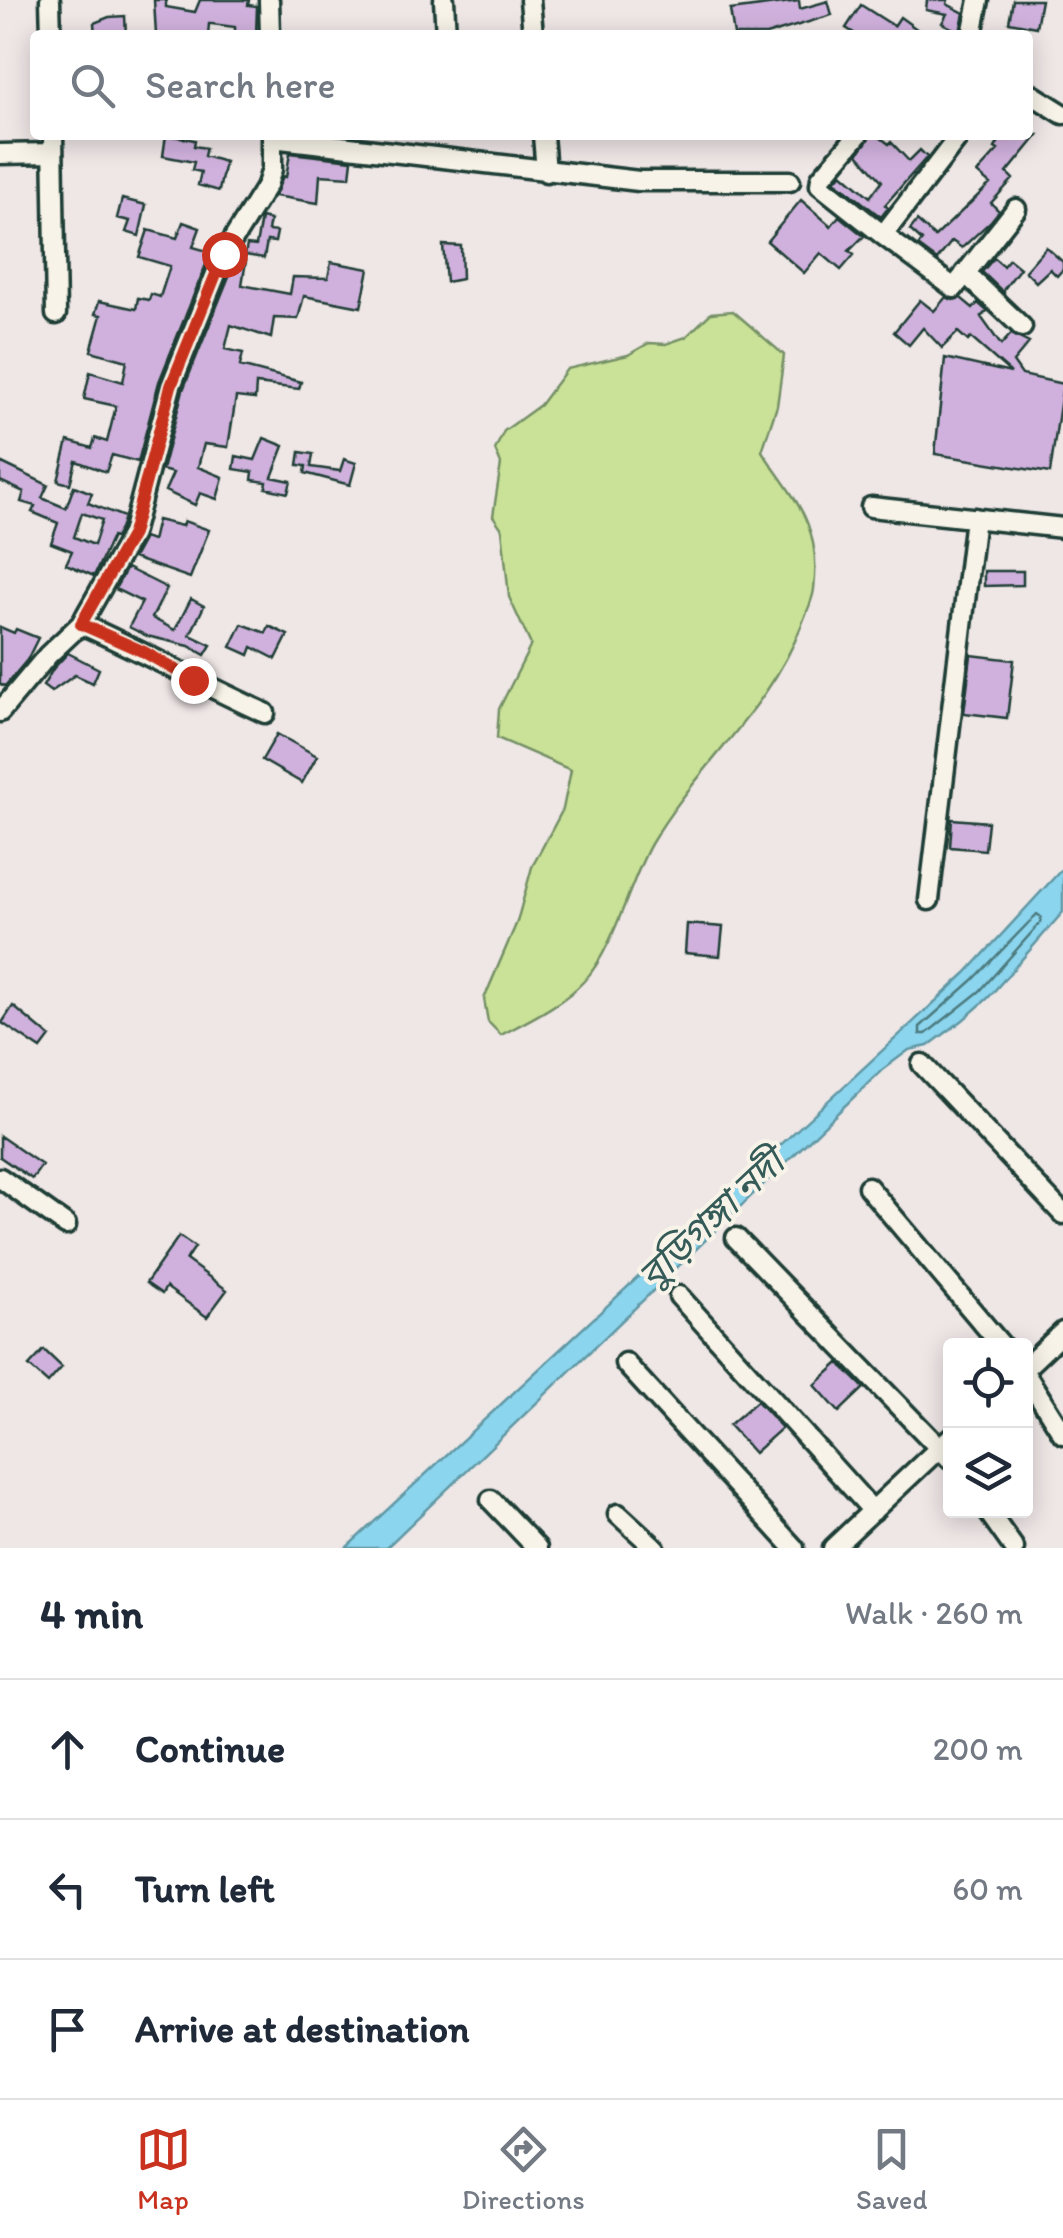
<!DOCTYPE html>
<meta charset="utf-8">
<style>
:root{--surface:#fff;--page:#f2f2f3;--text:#1f2937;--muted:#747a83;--line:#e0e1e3;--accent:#c8321e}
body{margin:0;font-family:Itim,"Noto Sans Bengali",sans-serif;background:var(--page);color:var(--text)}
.controls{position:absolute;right:30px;bottom:30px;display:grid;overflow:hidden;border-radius:10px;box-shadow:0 5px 25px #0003}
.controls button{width:90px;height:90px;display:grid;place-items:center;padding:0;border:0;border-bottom:2px solid var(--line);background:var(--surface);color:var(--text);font:50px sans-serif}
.stop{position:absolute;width:30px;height:30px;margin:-22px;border:8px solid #c8321e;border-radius:50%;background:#fff}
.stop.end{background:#c8321e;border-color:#fff;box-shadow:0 2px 10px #0008}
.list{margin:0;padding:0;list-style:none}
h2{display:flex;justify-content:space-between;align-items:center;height:130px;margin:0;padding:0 40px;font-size:42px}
h2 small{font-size:32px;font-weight:400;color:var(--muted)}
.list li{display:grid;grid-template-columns:65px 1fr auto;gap:30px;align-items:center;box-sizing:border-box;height:140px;padding:0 40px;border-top:2px solid var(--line)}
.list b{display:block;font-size:38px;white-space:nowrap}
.list em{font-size:32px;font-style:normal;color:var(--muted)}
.icon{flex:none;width:55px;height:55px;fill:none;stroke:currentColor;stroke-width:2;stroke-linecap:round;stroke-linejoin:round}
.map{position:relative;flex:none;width:1063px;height:1548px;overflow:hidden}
.search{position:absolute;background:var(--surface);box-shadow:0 5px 25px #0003;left:30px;right:30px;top:30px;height:110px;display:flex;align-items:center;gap:25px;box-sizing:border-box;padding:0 35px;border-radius:10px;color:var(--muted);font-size:38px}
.sheet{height:550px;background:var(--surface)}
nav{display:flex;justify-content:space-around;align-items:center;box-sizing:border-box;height:140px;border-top:2px solid var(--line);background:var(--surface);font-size:28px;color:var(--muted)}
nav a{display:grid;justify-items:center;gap:5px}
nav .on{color:var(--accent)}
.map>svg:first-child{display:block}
.green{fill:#cae297;stroke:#749066;stroke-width:2.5}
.water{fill:#8cd5ee;stroke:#6098a4;stroke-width:2.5}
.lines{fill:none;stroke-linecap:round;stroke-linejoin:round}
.shore{stroke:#4b7a7e;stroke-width:2.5}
.building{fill:#d0b1dd;stroke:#1f3d34;stroke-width:2.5;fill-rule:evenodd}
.minor-casing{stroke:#1f3d34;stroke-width:25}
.minor{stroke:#f7f3e8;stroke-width:18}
.route{stroke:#c8321e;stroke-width:12}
.labels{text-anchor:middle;stroke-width:8;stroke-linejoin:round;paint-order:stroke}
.water-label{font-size:38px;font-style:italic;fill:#355b59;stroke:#f7f3e8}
</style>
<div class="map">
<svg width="1063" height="1548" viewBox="0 0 1063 1548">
<rect width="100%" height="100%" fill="#efe6e6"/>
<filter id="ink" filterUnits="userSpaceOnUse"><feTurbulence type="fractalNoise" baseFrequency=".01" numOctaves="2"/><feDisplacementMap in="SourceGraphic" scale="20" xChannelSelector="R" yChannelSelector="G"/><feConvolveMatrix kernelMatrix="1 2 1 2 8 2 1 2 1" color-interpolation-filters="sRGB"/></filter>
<g filter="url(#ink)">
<path class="green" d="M 733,311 L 784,355 L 777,406 L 762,451 C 794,500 822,523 814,589 C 813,600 806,613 802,624 C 770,710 696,767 651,844 C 629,883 614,949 584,981 C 563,1004 529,1020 501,1035 L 488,1022 L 484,999 L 517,922 L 532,867 L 563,809 L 571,770 L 497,738 L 499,709 L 531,645 L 509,597 L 502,529 L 493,516 L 501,464 L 495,450 L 504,431 L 540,405 L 567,369 L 628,355 L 649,343 L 666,344 L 686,337 L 711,313 Z"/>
<path class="water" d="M 1063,868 L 1063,912 L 988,998 L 963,1020 L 928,1046 L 909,1050 L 882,1070 L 386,1548 L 346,1548 L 966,973 Z"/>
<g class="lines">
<path class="shore" d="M 1037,914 L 1041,917 L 1041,922 L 980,991 L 926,1034 L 920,1034 L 920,1027 L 973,980 Z"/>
</g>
<path class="building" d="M 154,0 L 166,0 L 166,7 L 195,12 L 200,0 L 249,0 L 248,5 L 257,6 L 256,35 L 235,35 L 235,27 L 212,24 L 209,24 L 208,35 L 156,35 Z
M 927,0 L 948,0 L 947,4 L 964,13 L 960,32 L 942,23 L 947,14 L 926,10 Z
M 1013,0 L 1041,0 L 1036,27 L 1009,22 Z
M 799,1 L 800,9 L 828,1 L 832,15 L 766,35 L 734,35 L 730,10 Z
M 861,5 L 894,26 L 900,17 L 925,35 L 857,35 L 846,28 Z
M 125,16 L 126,35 L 95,35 L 94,23 L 109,17 Z
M 166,135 L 195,140 L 194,146 L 206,148 L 204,156 L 225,162 L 219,191 L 198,185 L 201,172 L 192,170 L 194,162 L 163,156 Z
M 870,135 L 877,135 L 889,144 L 891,142 L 909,161 L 920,150 L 927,157 L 885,205 L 888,208 L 881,217 L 835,181 L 842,173 L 870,197 L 882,181 L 858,154 Z
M 986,135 L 1038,135 L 1007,173 L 1013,179 L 991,203 L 999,211 L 990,222 L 962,248 L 952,241 L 937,260 L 918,246 L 922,241 L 910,230 L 917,221 L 935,237 L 990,184 L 977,173 L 998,150 L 995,148 L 998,143 Z
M 290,153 L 352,160 L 350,177 L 320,175 L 318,203 L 275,196 L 283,176 L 286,177 Z
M 122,199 L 146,205 L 139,236 L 126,232 L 130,221 L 117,218 Z
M 801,200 L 831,226 L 839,216 L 864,236 L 849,251 L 854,255 L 841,270 L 821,253 L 804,273 L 767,241 Z
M 261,218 L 270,220 L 268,231 L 277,232 L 275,242 L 267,241 L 264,258 L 245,255 L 247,245 L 256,246 Z
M 183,222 L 200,228 L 193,247 L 211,252 L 159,382 L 138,462 L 112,455 L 106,472 L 76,461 L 70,484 L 58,481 L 68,441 L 92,448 L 95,438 L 107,442 L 116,406 L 84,399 L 90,372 L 123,382 L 127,361 L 91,351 L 101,315 L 95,314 L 99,301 L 136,309 L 138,298 L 149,300 L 151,294 L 160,297 L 170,266 L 139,257 L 148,230 L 177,238 Z
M 443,245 L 461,246 L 462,279 L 446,282 Z
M 1046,247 L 1063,262 L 1063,269 L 1057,276 L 1050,269 L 1036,282 L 1025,271 Z
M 994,258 L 1003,266 L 1009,259 L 1020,268 L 1004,289 L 1004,293 L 982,272 Z
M 236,259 L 246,261 L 242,285 L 290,294 L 293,277 L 328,278 L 331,262 L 369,269 L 361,307 L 304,296 L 298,319 L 274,318 L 271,338 L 231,325 L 225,349 L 243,353 L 240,366 L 301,382 L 299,389 L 256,384 L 255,399 L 236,397 L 228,447 L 204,444 L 198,467 L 223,477 L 217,499 L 200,493 L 195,505 L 165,491 L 173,473 L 162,470 L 183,390 Z
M 946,297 L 953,300 L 961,298 L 973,308 L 978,303 L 987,311 L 981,317 L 1001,345 L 1011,334 L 1029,343 L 1013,362 L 1022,375 L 1063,384 L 1050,473 L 935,454 L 945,358 L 1011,373 L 971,338 L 968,341 L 958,332 L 942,348 L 923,328 L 909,345 L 894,332 L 920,300 L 934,311 Z
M 264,438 L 284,446 L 272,477 L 291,481 L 288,493 L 266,488 L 267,482 L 252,480 L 253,472 L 234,469 L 236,456 L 255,460 Z
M 300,452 L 313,454 L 311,467 L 340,471 L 344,459 L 356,463 L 350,485 L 305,473 L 306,466 L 298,465 Z
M 0,462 L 48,485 L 42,498 L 66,508 L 74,486 L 92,493 L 88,503 L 124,517 L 120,529 L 115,538 L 112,537 L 94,576 L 66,564 L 72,551 L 51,543 L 58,523 L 32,512 L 35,506 L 21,502 L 24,492 L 0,481 ZM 82,513 L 102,520 L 94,545 L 74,537 Z
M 157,520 L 182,526 L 184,521 L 209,530 L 190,578 L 133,558 L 144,538 L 152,541 Z
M 127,568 L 167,588 L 152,618 L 175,630 L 191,599 L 204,606 L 190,635 L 211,645 L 205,655 L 189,646 L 147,636 L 129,627 L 142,602 L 115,589 Z
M 984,571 L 1023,571 L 1023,585 L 984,586 Z
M 242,624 L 266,633 L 269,626 L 288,635 L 276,659 L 252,647 L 249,655 L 231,647 Z
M 0,627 L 14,633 L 16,629 L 38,638 L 27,660 L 5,686 L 0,684 Z
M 68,653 L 99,669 L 93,683 L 75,675 L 51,692 L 43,686 L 53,669 Z
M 971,655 L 1014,660 L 1007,718 L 964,713 Z
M 277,734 L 317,756 L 302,783 L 262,760 Z
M 952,819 L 988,822 L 985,850 L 950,847 Z
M 687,924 L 723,927 L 720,956 L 685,953 Z
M 13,1006 L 50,1037 L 41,1049 L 2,1023 Z
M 0,1136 L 42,1165 L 32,1179 L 0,1157 Z
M 179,1236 L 195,1247 L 186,1260 L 227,1290 L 207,1317 L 166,1287 L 162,1294 L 146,1283 Z
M 44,1350 L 62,1367 L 48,1383 L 29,1366 Z
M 839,1363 L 864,1388 L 839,1412 L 815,1385 Z
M 757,1401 L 782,1428 L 754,1453 L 729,1425 Z"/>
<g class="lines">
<defs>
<path id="minor" d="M 50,0 L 51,35
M 269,0 L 270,35
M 444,0 L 446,35
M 530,0 L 533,35
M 972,35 L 979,0
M 1028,92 L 1063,114
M 53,135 L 56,314
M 543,135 L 546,172
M 858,135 L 821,178 L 820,185 L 883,235 L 960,135
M 272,138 L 639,181 L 790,181
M 0,154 L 53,153
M 883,235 L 954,288 L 1016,209
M 965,273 L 1022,327
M 871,507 L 1063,528
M 81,624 C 144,652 203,685 265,713
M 0,712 L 48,655 L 81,624 L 132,534 L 171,386 L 224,254 L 267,185 L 272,169 L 272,135
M 929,900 L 975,518
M 922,1064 L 1063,1214
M 0,1178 L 66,1225
M 868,1187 L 1002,1346
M 736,1238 L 950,1459
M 679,1296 L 873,1511
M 625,1363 L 794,1548
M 1026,1367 L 1063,1332
M 1026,1375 L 1063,1434
M 491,1500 L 537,1548
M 987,1510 L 1014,1548
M 618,1514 L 655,1548
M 833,1548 L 950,1438"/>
</defs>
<use href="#minor" class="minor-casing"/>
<use href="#minor" class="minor"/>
</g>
</g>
<g class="lines" filter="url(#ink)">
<path class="route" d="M 193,680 L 144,652 L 81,624 L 132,534 L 171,386 L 224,254"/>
</g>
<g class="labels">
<g class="water-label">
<text transform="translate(711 1219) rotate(-43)" y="13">বুড়িগঙ্গা নদী</text>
</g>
</g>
</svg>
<div class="controls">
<button><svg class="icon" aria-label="locate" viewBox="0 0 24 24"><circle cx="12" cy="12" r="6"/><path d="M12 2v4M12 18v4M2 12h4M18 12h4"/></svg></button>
<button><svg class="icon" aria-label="layers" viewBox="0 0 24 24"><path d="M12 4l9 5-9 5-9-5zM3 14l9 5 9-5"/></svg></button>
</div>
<div class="stop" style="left:224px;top:254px"></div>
<div class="stop end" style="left:193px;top:680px"></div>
<div class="search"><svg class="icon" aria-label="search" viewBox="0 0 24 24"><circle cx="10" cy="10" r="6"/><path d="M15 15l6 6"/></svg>Search here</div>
</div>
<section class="sheet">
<h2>4 min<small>Walk · 260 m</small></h2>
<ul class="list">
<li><svg class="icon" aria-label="ahead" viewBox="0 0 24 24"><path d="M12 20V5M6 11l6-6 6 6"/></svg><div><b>Continue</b></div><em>200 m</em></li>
<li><svg class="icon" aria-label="left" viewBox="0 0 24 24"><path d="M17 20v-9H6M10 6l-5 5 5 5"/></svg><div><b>Turn left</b></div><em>60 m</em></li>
<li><svg class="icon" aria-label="arrive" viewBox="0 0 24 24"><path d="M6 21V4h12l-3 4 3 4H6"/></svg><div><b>Arrive at destination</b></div></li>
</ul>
</section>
<nav>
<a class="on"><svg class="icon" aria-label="map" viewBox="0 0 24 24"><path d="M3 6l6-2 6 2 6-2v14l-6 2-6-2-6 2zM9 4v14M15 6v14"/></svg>Map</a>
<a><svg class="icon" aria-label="directions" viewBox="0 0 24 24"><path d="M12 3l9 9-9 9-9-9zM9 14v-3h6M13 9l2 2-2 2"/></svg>Directions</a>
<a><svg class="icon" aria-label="saved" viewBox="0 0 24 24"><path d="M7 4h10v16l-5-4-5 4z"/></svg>Saved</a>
</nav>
